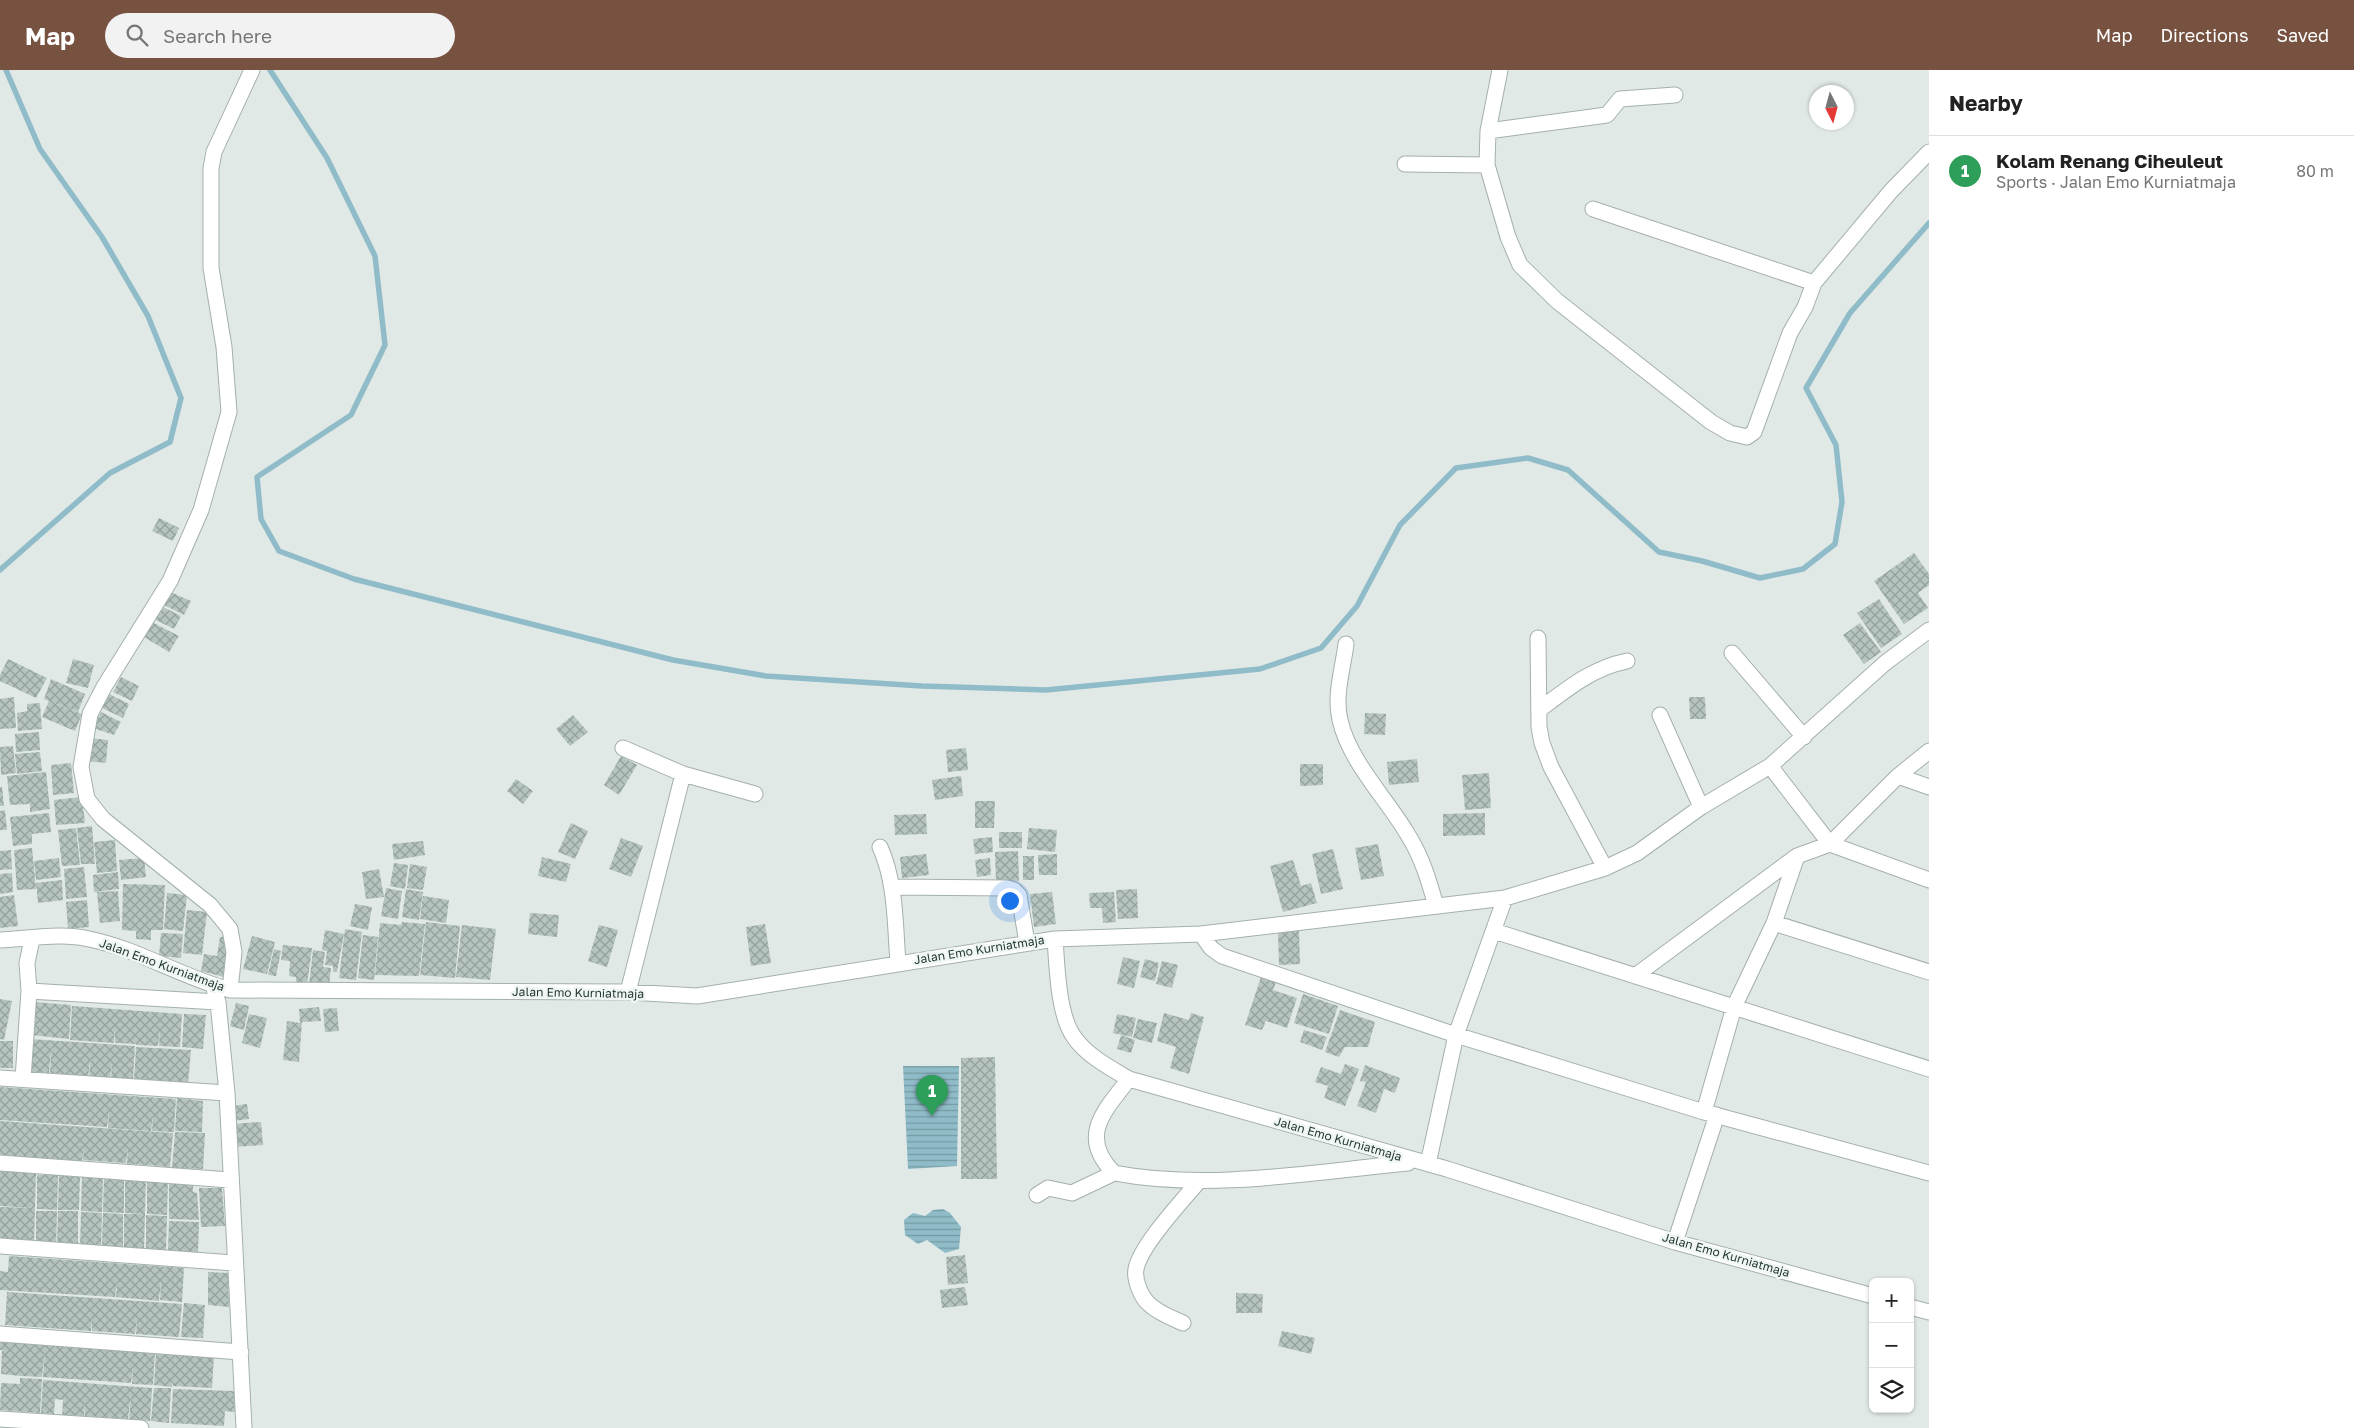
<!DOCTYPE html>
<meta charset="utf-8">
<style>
:root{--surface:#fff;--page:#f2f2f2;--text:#222;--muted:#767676;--line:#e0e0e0;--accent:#785241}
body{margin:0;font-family:"Golos Text",sans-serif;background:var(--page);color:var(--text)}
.controls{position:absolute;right:15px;bottom:15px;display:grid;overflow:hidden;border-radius:8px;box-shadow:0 1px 4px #0004}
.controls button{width:45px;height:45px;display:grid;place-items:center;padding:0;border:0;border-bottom:1px solid var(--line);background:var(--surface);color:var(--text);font:25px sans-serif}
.compass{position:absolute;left:1809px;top:15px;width:45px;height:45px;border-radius:50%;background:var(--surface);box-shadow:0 1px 4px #0004;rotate:174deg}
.you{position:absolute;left:1009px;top:830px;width:18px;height:18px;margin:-12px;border:4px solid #fff;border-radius:50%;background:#1a73e8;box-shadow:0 0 0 8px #1a73e833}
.badge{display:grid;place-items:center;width:32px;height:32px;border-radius:50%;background:var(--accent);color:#fff;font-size:16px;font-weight:700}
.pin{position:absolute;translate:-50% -41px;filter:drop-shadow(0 1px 2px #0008)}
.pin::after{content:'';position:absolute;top:26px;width:18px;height:15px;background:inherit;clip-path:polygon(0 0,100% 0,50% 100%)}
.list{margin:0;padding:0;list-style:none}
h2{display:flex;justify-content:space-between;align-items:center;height:65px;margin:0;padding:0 20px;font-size:21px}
h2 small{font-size:16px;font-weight:400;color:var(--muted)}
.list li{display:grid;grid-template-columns:32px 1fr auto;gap:15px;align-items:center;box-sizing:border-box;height:70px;padding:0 20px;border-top:1px solid var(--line)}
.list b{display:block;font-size:19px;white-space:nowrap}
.list p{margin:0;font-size:16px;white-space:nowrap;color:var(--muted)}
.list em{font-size:16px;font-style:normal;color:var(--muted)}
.icon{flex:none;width:28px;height:28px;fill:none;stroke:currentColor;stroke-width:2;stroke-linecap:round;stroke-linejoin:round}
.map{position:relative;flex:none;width:1929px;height:1358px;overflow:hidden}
header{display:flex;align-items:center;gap:30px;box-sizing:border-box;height:70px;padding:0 25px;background:var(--accent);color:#fff}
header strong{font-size:24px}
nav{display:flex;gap:28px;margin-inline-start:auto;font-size:18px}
.search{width:350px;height:45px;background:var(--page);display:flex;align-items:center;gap:12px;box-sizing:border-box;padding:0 18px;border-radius:28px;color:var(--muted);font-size:19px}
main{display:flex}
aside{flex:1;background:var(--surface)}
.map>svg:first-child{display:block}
.water{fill:url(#water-rules)}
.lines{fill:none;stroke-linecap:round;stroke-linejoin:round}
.stream{stroke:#8fbcc8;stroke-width:5.5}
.building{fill:url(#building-cross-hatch)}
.minor-casing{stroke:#a4b0ad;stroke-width:17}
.minor{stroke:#fff;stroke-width:15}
.labels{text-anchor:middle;stroke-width:5;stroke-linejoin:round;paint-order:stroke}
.street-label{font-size:12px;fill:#233833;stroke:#f0f6f4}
</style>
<header>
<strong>Map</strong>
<div class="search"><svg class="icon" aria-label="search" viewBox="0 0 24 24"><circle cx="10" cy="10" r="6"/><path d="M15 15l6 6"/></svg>Search here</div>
<nav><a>Map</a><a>Directions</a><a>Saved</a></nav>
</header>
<main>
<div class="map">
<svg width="1929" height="1358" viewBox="0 0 1929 1358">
<defs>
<pattern id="water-rules" width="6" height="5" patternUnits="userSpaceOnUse" patternTransform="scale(1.25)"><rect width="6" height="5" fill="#8fbcc8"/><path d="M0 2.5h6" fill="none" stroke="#749aa3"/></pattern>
<pattern id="building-cross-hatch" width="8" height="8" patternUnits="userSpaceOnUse" patternTransform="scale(1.25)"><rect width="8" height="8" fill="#b6c4bf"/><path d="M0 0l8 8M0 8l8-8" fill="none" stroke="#94a09c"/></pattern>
</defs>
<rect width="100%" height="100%" fill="#e1e9e6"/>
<path class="water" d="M 903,996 L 959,996 L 957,1096 L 908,1099 Z
M 943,1139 L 950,1143 L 961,1157 L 959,1179 L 945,1183 L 927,1170 L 918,1174 L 905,1165 L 904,1150 L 913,1143 L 925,1146 L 933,1140 Z"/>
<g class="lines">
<path class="stream" d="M 270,0 L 327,88 L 375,186 L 385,275 L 351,345 L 257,407 L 261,449 L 279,481 L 354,509 L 673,590 L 766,606 L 922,616 L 1046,620 L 1260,599 L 1321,578 L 1357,536 L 1400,455 L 1456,398 L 1528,388 L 1568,400 L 1659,482 L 1702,491 L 1760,508 L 1803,499 L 1835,474 L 1842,432 L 1836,375 L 1806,318 L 1850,243 L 1929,153
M 0,500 L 110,403 L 170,372 L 181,328 L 148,246 L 102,167 L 40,79 L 6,0"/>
</g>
<path class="building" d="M 159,448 L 179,458 L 173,471 L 152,461 Z
M 1914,483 L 1929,504 L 1929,515 L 1918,523 L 1928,538 L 1904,554 L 1874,511 Z
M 170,522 L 191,531 L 184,545 L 164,535 Z
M 1879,529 L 1902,564 L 1881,578 L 1857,543 Z
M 161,536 L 181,546 L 174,559 L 154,549 Z
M 152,552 L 179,566 L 169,582 L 144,567 Z
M 1860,553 L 1881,582 L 1864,594 L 1843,565 Z
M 8,589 L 47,608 L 36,628 L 0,611 L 0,605 Z
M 73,589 L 94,595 L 88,618 L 66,613 Z
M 121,607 L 139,616 L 132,631 L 113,622 Z
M 51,609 L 85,624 L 78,642 L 44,629 Z
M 109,624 L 129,634 L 123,648 L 102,638 Z
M 14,627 L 16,658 L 0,659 L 0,629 Z
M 1689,627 L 1705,627 L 1706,649 L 1690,649 Z
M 49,631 L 82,644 L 75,661 L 42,647 Z
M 40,633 L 42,659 L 18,661 L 17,643 L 27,641 L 27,634 Z
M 101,642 L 121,652 L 114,665 L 93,658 Z
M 1365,643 L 1386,644 L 1385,665 L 1364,664 Z
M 573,645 L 588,662 L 570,676 L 556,659 Z
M 39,662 L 40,680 L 16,682 L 15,664 Z
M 89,668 L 108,670 L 106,693 L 86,691 Z
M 13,676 L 16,703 L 1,705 L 0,677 Z
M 966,678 L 968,700 L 948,702 L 946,680 Z
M 40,682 L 42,701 L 17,704 L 15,684 Z
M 621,686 L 637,695 L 619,725 L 604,715 Z
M 1417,689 L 1419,712 L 1389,715 L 1387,692 Z
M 71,693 L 74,723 L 53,725 L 51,695 Z
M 1300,694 L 1323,694 L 1323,715 L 1300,716 Z
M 46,702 L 50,739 L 30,742 L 30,734 L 10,735 L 7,706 Z
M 1489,703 L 1491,738 L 1465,740 L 1462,705 Z
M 961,706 L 963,726 L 935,730 L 932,710 Z
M 516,709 L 533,721 L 523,734 L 507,721 Z
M 0,717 L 2,717 L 4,736 L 0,736 Z
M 82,727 L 85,753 L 56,755 L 54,730 Z
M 975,731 L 995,731 L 994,758 L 975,758 Z
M 5,740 L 7,760 L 0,760 L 0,741 Z
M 49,743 L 51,762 L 32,764 L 32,774 L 13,776 L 10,747 Z
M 1485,743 L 1485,765 L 1443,766 L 1443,744 Z
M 926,744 L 927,764 L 895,765 L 894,745 Z
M 571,753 L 588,761 L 575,789 L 558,782 Z
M 92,756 L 95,794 L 81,794 L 77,758 Z
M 76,758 L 80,795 L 62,796 L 58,760 Z
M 1029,758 L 1057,760 L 1055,782 L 1027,779 Z
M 999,762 L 1022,762 L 1022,778 L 999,778 Z
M 992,767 L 993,782 L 975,784 L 973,769 Z
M 621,768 L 643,776 L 631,807 L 609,799 Z
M 115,770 L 117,801 L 97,803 L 94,772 Z
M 423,771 L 425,785 L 394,790 L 392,774 Z
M 1378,774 L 1384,806 L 1361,810 L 1355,778 Z
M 32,778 L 36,819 L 17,820 L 14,780 Z
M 1333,779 L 1343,819 L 1321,824 L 1312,784 Z
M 11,780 L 12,799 L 0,800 L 0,781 Z
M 1018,781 L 1019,811 L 996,812 L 995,782 Z
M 926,784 L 929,805 L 902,808 L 900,787 Z
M 1057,784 L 1057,805 L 1039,805 L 1038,785 Z
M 1023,786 L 1034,786 L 1034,810 L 1023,810 Z
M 542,787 L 571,794 L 566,812 L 538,806 Z
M 59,788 L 61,807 L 36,810 L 34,791 Z
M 144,788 L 146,807 L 121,810 L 119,790 Z
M 990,788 L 991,805 L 977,807 L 975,790 Z
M 1293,790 L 1301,816 L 1311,813 L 1317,833 L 1283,842 L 1270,796 Z
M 394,793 L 408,795 L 405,819 L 390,816 Z
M 410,794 L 427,797 L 423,820 L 407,818 Z
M 84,797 L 87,827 L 66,829 L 64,799 Z
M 379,799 L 384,827 L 366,829 L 362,802 Z
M 118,802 L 119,819 L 94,822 L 93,805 Z
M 12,803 L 13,822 L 0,824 L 0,804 Z
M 62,810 L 63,830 L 38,833 L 36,813 Z
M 123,814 L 165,815 L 163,860 L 151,860 L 151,870 L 136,869 L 136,861 L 122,860 Z
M 386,818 L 402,821 L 398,849 L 381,846 Z
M 406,819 L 423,822 L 419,850 L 402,847 Z
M 1137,819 L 1138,848 L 1118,849 L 1116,820 Z
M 118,821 L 120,851 L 100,853 L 97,822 Z
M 1052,822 L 1056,854 L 1034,857 L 1030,824 Z
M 1114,822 L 1116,852 L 1103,853 L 1102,838 L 1090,838 L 1089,823 Z
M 167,823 L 187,825 L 183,861 L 164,859 Z
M 14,825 L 18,856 L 0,858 L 0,827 Z
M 423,826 L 449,830 L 446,853 L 420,849 Z
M 87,830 L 89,857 L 68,859 L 66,832 Z
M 355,834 L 372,837 L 368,860 L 350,856 Z
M 187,840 L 207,842 L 202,885 L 183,883 Z
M 530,843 L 559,845 L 557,867 L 528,864 Z
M 402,852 L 425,854 L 419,906 L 375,905 L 380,853 L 401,855 Z
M 426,852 L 460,856 L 455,908 L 420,905 Z
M 765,854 L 771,893 L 751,896 L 746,857 Z
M 462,855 L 496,859 L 490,910 L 456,907 Z
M 599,855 L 618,860 L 607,897 L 588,891 Z
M 345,859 L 362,862 L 356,910 L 339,908 Z
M 325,860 L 344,864 L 337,902 L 333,902 L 333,896 L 325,895 L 327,881 L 322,880 Z
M 1299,861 L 1300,894 L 1279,895 L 1278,862 Z
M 161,863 L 183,864 L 181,888 L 159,886 Z
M 363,865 L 378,867 L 374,910 L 358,908 Z
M 229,866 L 228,908 L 201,901 L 204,884 L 217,886 L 220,867 Z
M 252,866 L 275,872 L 267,904 L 243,899 Z
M 283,875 L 312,878 L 307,915 L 296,913 L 296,907 L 289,906 L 290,891 L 281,890 Z
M 274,879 L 281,881 L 276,906 L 268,905 Z
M 313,880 L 325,882 L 323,897 L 331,898 L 329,916 L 309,915 Z
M 1123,887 L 1140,891 L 1134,918 L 1117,914 Z
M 1145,889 L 1159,893 L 1155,911 L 1140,907 Z
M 1162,891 L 1178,895 L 1172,918 L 1156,914 Z
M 1261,907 L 1276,912 L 1273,920 L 1297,928 L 1287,958 L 1266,951 L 1262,960 L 1245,955 Z
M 1303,924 L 1338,936 L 1329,964 L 1294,953 Z
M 0,929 L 12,931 L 4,970 L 0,969 Z
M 33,932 L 71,935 L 69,969 L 31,965 Z
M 236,933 L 249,936 L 244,960 L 230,956 Z
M 72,936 L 182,944 L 180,977 L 159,976 L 160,960 L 158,976 L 136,975 L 138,948 L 136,974 L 115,973 L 115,957 L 114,973 L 70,970 Z
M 319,937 L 321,951 L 302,952 L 299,992 L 283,990 L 287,951 L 300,953 L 299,939 Z
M 337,938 L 339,961 L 325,962 L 323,939 Z
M 1340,940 L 1375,952 L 1368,977 L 1345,977 L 1339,987 L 1325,982 Z
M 1164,943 L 1189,950 L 1191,943 L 1204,947 L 1189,1004 L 1170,998 L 1176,977 L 1157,971 Z
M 184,944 L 206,945 L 203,979 L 182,977 Z
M 249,944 L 267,948 L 260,978 L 242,973 Z
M 1117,944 L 1136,948 L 1132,967 L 1113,963 Z
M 1138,949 L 1157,953 L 1152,973 L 1133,968 Z
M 1304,960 L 1327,967 L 1322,980 L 1300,972 Z
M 1121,965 L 1135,970 L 1131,983 L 1117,979 Z
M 30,969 L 135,976 L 133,1010 L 111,1008 L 112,992 L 110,1008 L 89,1007 L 91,986 L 88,1007 L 50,1003 L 52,973 L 49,1003 L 28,1002 Z
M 0,971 L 13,971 L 13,998 L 0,998 Z
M 136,977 L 191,980 L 188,1014 L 155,1012 L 157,991 L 155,1012 L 134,1010 Z
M 995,987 L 997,1109 L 961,1109 L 961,988 Z
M 1345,994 L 1359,999 L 1345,1036 L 1324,1028 L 1328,1016 L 1315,1012 L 1321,997 L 1341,1004 Z
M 1365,995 L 1400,1008 L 1395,1023 L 1384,1019 L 1376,1043 L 1357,1036 L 1366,1012 L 1360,1011 Z
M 0,1017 L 176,1029 L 174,1062 L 152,1061 L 153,1045 L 151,1061 L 108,1058 L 109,1041 L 107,1057 L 0,1050 Z
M 177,1028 L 203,1031 L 202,1062 L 175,1061 Z
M 247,1034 L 249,1049 L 233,1051 L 232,1036 Z
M 0,1051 L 173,1063 L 170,1097 L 149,1095 L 151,1072 L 149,1095 L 127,1094 L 128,1077 L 126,1093 L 83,1090 L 84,1077 L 82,1091 L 0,1085 Z
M 261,1052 L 263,1075 L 234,1077 L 232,1054 Z
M 175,1062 L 205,1063 L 203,1099 L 172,1098 Z
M 0,1101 L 36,1103 L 35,1138 L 0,1136 Z
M 37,1105 L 58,1105 L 57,1140 L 37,1139 Z
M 59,1105 L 80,1106 L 79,1140 L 58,1140 Z
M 82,1107 L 103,1107 L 102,1142 L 81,1141 Z
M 104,1108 L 124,1108 L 124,1143 L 103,1142 Z
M 125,1108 L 146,1109 L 145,1144 L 125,1143 Z
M 147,1110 L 168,1110 L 167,1145 L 147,1144 Z
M 169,1112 L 193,1112 L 193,1122 L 197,1123 L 199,1150 L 169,1149 Z
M 199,1118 L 222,1118 L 225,1156 L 201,1157 Z
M 0,1137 L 35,1138 L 34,1173 L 0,1172 Z
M 36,1141 L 57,1141 L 56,1176 L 36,1175 Z
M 58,1141 L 78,1141 L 78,1176 L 57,1175 Z
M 81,1142 L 102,1143 L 101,1177 L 80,1177 Z
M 103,1143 L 123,1144 L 123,1178 L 102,1178 Z
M 124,1144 L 145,1144 L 144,1179 L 124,1179 Z
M 146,1145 L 167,1146 L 166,1181 L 146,1180 Z
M 169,1151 L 199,1152 L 198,1182 L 168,1181 Z
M 965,1185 L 968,1213 L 948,1215 L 946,1187 Z
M 9,1186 L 184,1198 L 182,1232 L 160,1230 L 161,1209 L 159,1231 L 116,1227 L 117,1211 L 115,1227 L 0,1220 L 0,1201 L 8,1202 Z
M 208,1202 L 228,1203 L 229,1237 L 208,1235 Z
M 965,1217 L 968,1235 L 942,1238 L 940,1220 Z
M 7,1222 L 182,1234 L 179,1267 L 136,1264 L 137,1248 L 135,1264 L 92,1261 L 92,1248 L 91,1261 L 5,1255 Z
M 1236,1223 L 1263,1224 L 1262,1243 L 1236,1243 Z
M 184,1233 L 205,1235 L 203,1268 L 181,1267 Z
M 1282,1261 L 1315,1268 L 1311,1284 L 1278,1276 Z
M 0,1271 L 155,1282 L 153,1315 L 132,1314 L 133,1296 L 131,1313 L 87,1310 L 88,1297 L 87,1310 L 43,1307 L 45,1280 L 42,1307 L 21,1306 L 22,1296 L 21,1306 L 1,1304 L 2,1280 L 0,1280 Z
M 156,1282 L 214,1285 L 212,1318 L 173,1316 L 173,1311 L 172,1317 L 154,1315 Z
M 20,1308 L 42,1309 L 40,1343 L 0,1340 L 1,1313 L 20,1314 Z
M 43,1310 L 152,1318 L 150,1351 L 129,1350 L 131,1323 L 128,1349 L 85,1346 L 85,1333 L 84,1346 L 62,1345 L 63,1330 L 55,1329 L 54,1344 L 41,1343 Z
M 154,1318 L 171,1318 L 169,1353 L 151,1351 Z
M 173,1319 L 234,1321 L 235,1342 L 225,1341 L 224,1356 L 171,1353 Z"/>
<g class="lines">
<defs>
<path id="minor" d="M 1500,0 L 1488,61 L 1487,95 L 1508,167 L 1520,195 L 1557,231 L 1711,352 L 1730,363 L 1747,367 L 1754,362 L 1790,263 L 1805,237 L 1814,213
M 1488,61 L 1607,45 L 1620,29 L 1675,25
M 1405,94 L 1487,95
M 1593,139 L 1814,213 L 1891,121 L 1929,82
M 1538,568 L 1539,657 L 1542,673 L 1551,697 L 1605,798
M 1346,574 C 1343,598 1334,626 1340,650 C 1349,691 1387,729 1408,765 C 1422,787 1429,811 1436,836
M 1732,583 L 1804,667
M 1539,640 C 1567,619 1592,598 1627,591
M 1660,645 L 1701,737
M 623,678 L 683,704
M 1770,696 L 1830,774 L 1929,810
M 1898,706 L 1929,717
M 880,777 C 896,812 895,855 898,893
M 892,817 L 1007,818 L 1014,820 L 1019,825 L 1027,873
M 1774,853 L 1929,902
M 1494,861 L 1929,999
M 1201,864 L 1211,878 L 1222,886 L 1456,965 L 1704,1042 L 1929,1103
M 1055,869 L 1201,864 L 1505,828 L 1605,798 L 1637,783 L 1701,737 L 1770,696 L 1885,593 L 1929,560
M 0,870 C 29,869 60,862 89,869 C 138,879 181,907 230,920 L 628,922 L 697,926 L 1055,869 C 1057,896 1058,945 1074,967 C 1086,985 1110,998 1129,1009 L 1447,1099 L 1675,1172 L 1873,1226
M 1635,906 L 1797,786 L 1830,774 L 1898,706 L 1929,681
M 213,916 L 218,932 L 227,1023 L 244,1358
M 230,920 L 234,882 L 230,859 L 210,835 L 103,749 L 87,729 L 81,697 L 90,644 L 104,617 L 170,511 L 201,440 L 229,342 L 224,277 L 211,198 L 211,98 L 214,82 L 252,0
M 29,921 L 218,932
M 628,922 L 683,704 L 755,724
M 0,1008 L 227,1023
M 23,1009 L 29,921 L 27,893 L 32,869
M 1129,1009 C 1104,1041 1078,1067 1114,1103 C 1210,1121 1312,1102 1408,1093
M 1704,1042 L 1734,937 L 1774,853 L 1797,786
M 0,1093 L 230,1110
M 1428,1094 L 1456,965 L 1505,828
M 1037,1125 L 1048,1118 L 1072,1123 L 1114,1103
M 1675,1172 L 1717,1045
M 0,1176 L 234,1193
M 1910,1237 L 1929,1242
M 1183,1253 C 1172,1248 1158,1243 1149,1234 C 1141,1227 1134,1210 1136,1199 C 1140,1176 1183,1130 1199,1111
M 0,1264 L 241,1282
M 0,1349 L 141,1358"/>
</defs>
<use href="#minor" class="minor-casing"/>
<use href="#minor" class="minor"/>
</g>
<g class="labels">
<g class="street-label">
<text transform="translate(979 880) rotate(-9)" y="4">Jalan Emo Kurniatmaja</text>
<text transform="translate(162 895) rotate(20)" y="4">Jalan Emo Kurniatmaja</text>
<text transform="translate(578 923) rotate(1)" y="4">Jalan Emo Kurniatmaja</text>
<text transform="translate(1338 1069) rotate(16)" y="4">Jalan Emo Kurniatmaja</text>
<text transform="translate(1726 1185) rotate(16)" y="4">Jalan Emo Kurniatmaja</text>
</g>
</g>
</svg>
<div class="controls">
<button>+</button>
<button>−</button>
<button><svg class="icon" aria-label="layers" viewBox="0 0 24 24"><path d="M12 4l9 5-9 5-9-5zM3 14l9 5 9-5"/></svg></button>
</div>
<svg class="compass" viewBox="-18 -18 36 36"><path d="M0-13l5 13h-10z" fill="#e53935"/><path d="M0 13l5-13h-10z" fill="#767676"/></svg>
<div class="you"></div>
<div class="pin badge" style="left:932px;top:1046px;background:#2e9e5b">1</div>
</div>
<aside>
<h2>Nearby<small></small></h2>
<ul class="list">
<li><span class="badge" style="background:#2e9e5b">1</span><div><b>Kolam Renang Ciheuleut</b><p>Sports · Jalan Emo Kurniatmaja</p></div><em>80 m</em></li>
</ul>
</aside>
</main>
